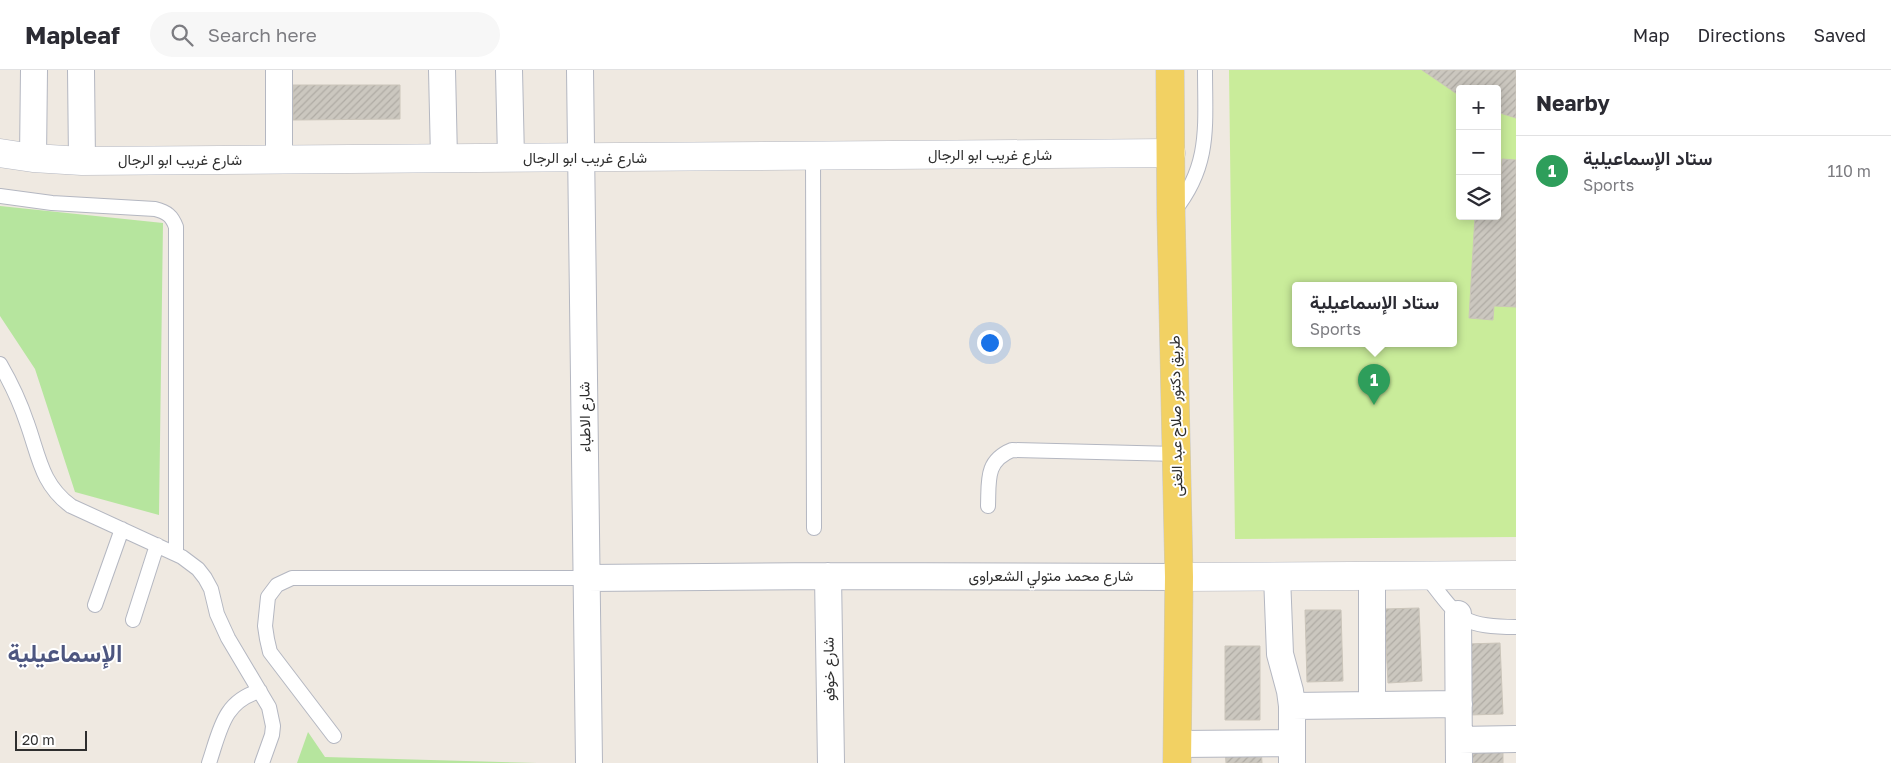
<!DOCTYPE html>
<meta charset="utf-8">
<style>
:root{--surface:#fff;--page:#f7f7f7;--text:#2b2b33;--muted:#7c7c81;--line:#e1e1e2;--accent:#1a73e8}
body{margin:0;font-family:"Golos Text",Vazirmatn,sans-serif;background:var(--page);color:var(--text)}
.controls{position:absolute;right:15px;top:15px;display:grid;overflow:hidden;border-radius:5px;box-shadow:0 2px 12px #0003}
.controls button{width:45px;height:45px;display:grid;place-items:center;padding:0;border:0;border-bottom:1px solid var(--line);background:var(--surface);color:var(--text);font:25px sans-serif}
.scale{position:absolute;left:15px;bottom:12px;width:72px;box-sizing:border-box;padding-left:5px;border:2px solid #2e2e2e;border-top:0;font-size:14px;line-height:18px;white-space:nowrap;color:#2e2e2e;-webkit-text-stroke:4px #fff;paint-order:stroke}
.you{position:absolute;left:989px;top:272px;width:18px;height:18px;margin:-12px;border:4px solid #fff;border-radius:50%;background:#1a73e8;box-shadow:0 0 0 8px #1a73e833}
.badge{display:grid;place-items:center;width:32px;height:32px;border-radius:50%;background:var(--accent);color:#fff;font-size:16px;font-weight:700}
.pin{position:absolute;translate:-50% -41px;filter:drop-shadow(0 1px 2px #0008)}
.pin::after{content:'';position:absolute;top:26px;width:18px;height:15px;background:inherit;clip-path:polygon(0 0,100% 0,50% 100%)}
.popup{position:absolute;left:1292px;top:212px;width:165px;height:65px;box-sizing:border-box;display:grid;place-content:center;border-radius:5px;background:var(--surface);filter:drop-shadow(0 1px 4px #0005);font-size:16px;white-space:nowrap;color:var(--muted)}
.popup b{font-size:19px;color:var(--text)}
.popup::after{content:'';position:absolute;left:50%;top:100%;margin-left:-10px;border:10px solid transparent;border-top-color:var(--surface)}
.list{margin:0;padding:0;list-style:none}
h2{display:flex;justify-content:space-between;align-items:center;height:65px;margin:0;padding:0 20px;font-size:21px}
h2 small{font-size:16px;font-weight:400;color:var(--muted)}
.list li{display:grid;grid-template-columns:32px 1fr auto;gap:15px;align-items:center;box-sizing:border-box;height:70px;padding:0 20px;border-top:1px solid var(--line)}
.list b{display:block;font-size:19px;white-space:nowrap}
.list p{margin:0;font-size:16px;white-space:nowrap;color:var(--muted)}
.list em{font-size:16px;font-style:normal;color:var(--muted)}
.icon{flex:none;width:28px;height:28px;fill:none;stroke:currentColor;stroke-width:2;stroke-linecap:round;stroke-linejoin:round}
.map{position:relative;flex:none;width:1516px;height:693px;overflow:hidden}
header{display:flex;align-items:center;gap:30px;box-sizing:border-box;height:70px;padding:0 25px;background:var(--surface);border-bottom:1px solid var(--line)}
header strong{font-size:24px}
nav{display:flex;gap:28px;margin-inline-start:auto;font-size:18px}
.search{width:350px;height:45px;background:var(--page);display:flex;align-items:center;gap:12px;box-sizing:border-box;padding:0 18px;border-radius:28px;color:var(--muted);font-size:19px}
main{display:flex}
aside{flex:1;background:var(--surface)}
.map>svg:first-child{display:block}
.park{fill:#b6e59e}
.pitch{fill:#c9ec9a;fill-rule:evenodd}
.building{fill:url(#building-hatch);stroke:#cbc5ba}
.lines{fill:none;stroke-linecap:round;stroke-linejoin:round}
.service-casing{stroke:#b4b7c1;stroke-width:16}
.minor-casing{stroke:#b4b7c1;stroke-width:28}
.tertiary-casing{stroke:#b4b7c1;stroke-width:29}
.secondary-casing{stroke:#b4b7c1;stroke-width:29}
.primary-casing{stroke:#c9c9c9;stroke-width:29}
.service{stroke:#fff;stroke-width:14}
.minor{stroke:#fff;stroke-width:26}
.tertiary{stroke:#fff;stroke-width:28}
.secondary{stroke:#fff;stroke-width:28}
.primary{stroke:#f2d163;stroke-width:28}
.labels{text-anchor:middle;stroke-width:4;stroke-linejoin:round;paint-order:stroke}
.street-label{font-size:15px;fill:#2e2e2e;stroke:#fff}
.town-label{font-size:25px;font-weight:bold;fill:#4d5680;stroke:#fff}
</style>
<header>
<strong>Mapleaf</strong>
<div class="search"><svg class="icon" aria-label="search" viewBox="0 0 24 24"><circle cx="10" cy="10" r="6"/><path d="M15 15l6 6"/></svg>Search here</div>
<nav><a>Map</a><a>Directions</a><a>Saved</a></nav>
</header>
<main>
<div class="map">
<svg width="1516" height="693" viewBox="0 0 1516 693">
<defs>
<pattern id="building-hatch" width="6" height="6" patternUnits="userSpaceOnUse" patternTransform="scale(1.25)"><rect width="6" height="6" fill="#cbc7bf"/><path d="M-1 1l2-2M0 6l6-6M5 7l2-2" fill="none" stroke="#afaba4"/></pattern>
</defs>
<rect width="100%" height="100%" fill="#efe9e1"/>
<path class="park" d="M 0,136 L 163,153 L 159,445 L 75,422 L 35,299 L 0,246 Z
M 308,662 L 325,687 L 537,693 L 297,693 Z"/>
<path class="pitch" d="M 1229,0 L 1516,0 L 1516,467 L 1235,469 ZM 1460,19 L 1497,19 L 1497,146 L 1460,146 ZM 1295,216 L 1453,216 L 1453,274 L 1295,274 Z"/>
<path class="building" d="M 1422,0 L 1516,0 L 1516,48 L 1497,42 L 1497,19 L 1460,19 L 1460,26 Z
M 293,15 L 400,15 L 400,49 L 293,50 Z
M 1502,89 L 1516,90 L 1516,237 L 1494,236 L 1493,250 L 1469,248 L 1475,146 L 1497,146 L 1497,105 L 1501,105 Z
M 1419,538 L 1422,611 L 1388,613 L 1384,539 Z
M 1305,540 L 1341,540 L 1343,611 L 1307,612 Z
M 1500,573 L 1503,644 L 1469,645 L 1466,574 Z
M 1225,576 L 1260,576 L 1260,650 L 1225,650 Z
M 1261,676 L 1262,693 L 1226,693 L 1225,678 Z
M 1469,679 L 1503,679 L 1503,693 L 1469,693 Z"/>
<g class="lines">
<defs>
<path id="service" d="M 813,86 L 814,458
M 0,126 L 52,133 L 155,139 C 167,142 172,146 176,157 L 176,484
M 1174,141 C 1211,95 1205,56 1205,0
M 0,294 C 11,313 20,332 27,353 C 39,386 41,414 71,436 L 182,487 L 198,499 L 205,508 L 211,519 L 217,544 L 228,568 L 269,637 L 273,656 L 272,665 L 262,693
M 988,436 C 989,411 985,391 1012,380 L 1177,384
M 1426,506 C 1459,548 1460,557 1516,557
M 95,535 L 122,459
M 133,550 L 157,475
M 334,666 L 270,582 L 267,569 L 265,556 L 268,527 L 277,515 L 292,508 L 587,508
M 209,693 C 220,661 223,631 260,621"/>
<path id="minor" d="M 81,0 L 82,91
M 279,0 L 279,90
M 442,0 L 444,88
M 509,0 L 511,88
M 580,0 L 589,693
M 33,88 L 34,0
M 828,506 L 831,693
M 1277,506 L 1280,584 L 1290,621 L 1292,636 L 1292,693
M 587,508 L 828,506 L 1179,507
M 1458,544 L 1459,693
M 1372,635 L 1372,506
M 1292,636 L 1459,634
M 1459,670 L 1516,669
M 1178,674 L 1292,673"/>
<path id="tertiary" d="M 1179,507 L 1516,505"/>
<path id="secondary" d="M 0,83 L 33,88 L 82,91 L 1171,83"/>
<path id="primary" d="M 1170,0 L 1171,145 L 1179,507 L 1177,693"/>
</defs>
<use href="#service" class="service-casing"/>
<use href="#minor" class="minor-casing"/>
<use href="#tertiary" class="tertiary-casing"/>
<use href="#secondary" class="secondary-casing"/>
<use href="#primary" class="primary-casing"/>
<use href="#service" class="service"/>
<use href="#minor" class="minor"/>
<use href="#tertiary" class="tertiary"/>
<use href="#secondary" class="secondary"/>
<use href="#primary" class="primary"/>
</g>
<g class="labels">
<g class="street-label">
<text x="990" y="90">شارع غريب ابو الرجال</text>
<text x="585" y="93">شارع غريب ابو الرجال</text>
<text x="180" y="95">شارع غريب ابو الرجال</text>
<text transform="translate(1176 346) rotate(-91)" y="5">طريق دكتور صلاح عبد الغنى</text>
<text transform="translate(585 347) rotate(-91)" y="5">شارع الاطباء</text>
<text x="1051" y="511">شارع محمد متولي الشعراوى</text>
<text transform="translate(829 599) rotate(-91)" y="5">شارع خوفو</text>
</g>
<g class="town-label">
<text x="65" y="592">الإسماعيلية</text>
</g>
</g>
</svg>
<div class="controls">
<button>+</button>
<button>−</button>
<button><svg class="icon" aria-label="layers" viewBox="0 0 24 24"><path d="M12 4l9 5-9 5-9-5zM3 14l9 5 9-5"/></svg></button>
</div>
<div class="scale">20 m</div>
<div class="you"></div>
<div class="pin badge" style="left:1374px;top:335px;background:#2e9e5b">1</div>
<div class="popup"><b>ستاد الإسماعيلية</b>Sports</div>
</div>
<aside>
<h2>Nearby<small></small></h2>
<ul class="list">
<li><span class="badge" style="background:#2e9e5b">1</span><div><b>ستاد الإسماعيلية</b><p>Sports</p></div><em>110 m</em></li>
</ul>
</aside>
</main>
